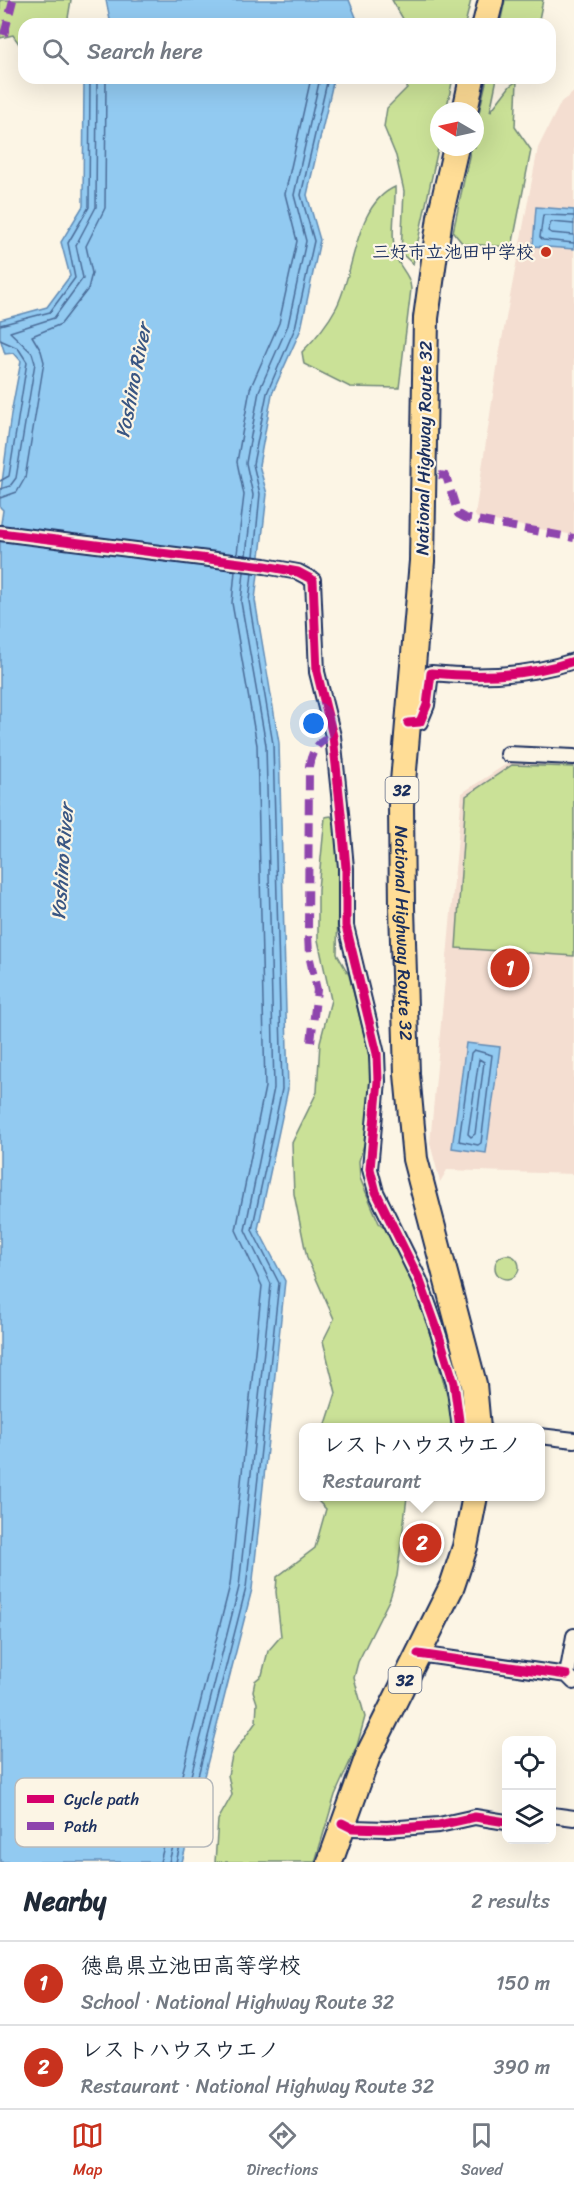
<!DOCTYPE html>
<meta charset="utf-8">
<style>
:root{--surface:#fff;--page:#f6f6f7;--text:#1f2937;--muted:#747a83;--line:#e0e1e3;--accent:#c8321e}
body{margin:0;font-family:Sriracha,"Klee One",sans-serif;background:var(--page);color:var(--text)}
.controls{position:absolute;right:18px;bottom:18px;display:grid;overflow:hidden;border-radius:12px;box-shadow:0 6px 24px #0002}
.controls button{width:54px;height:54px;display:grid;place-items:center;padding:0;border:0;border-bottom:2px solid var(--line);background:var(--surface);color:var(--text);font:30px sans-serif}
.compass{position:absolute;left:430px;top:102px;width:54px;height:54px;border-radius:50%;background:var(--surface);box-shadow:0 6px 24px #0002;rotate:279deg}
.you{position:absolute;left:314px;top:724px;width:21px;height:21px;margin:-15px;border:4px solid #fff;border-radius:50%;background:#1a73e8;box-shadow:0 0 0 9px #1a73e833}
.badge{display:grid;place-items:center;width:39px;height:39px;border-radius:50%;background:var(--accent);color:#fff;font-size:20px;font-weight:700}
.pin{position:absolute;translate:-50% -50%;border:3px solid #fff;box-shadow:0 2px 6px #0006}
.popup{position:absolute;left:299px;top:1423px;width:246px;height:78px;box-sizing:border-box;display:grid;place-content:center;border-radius:12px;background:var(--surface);filter:drop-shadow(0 2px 4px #0005);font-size:20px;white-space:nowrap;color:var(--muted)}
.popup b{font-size:22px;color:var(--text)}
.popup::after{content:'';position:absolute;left:50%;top:100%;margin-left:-12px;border:12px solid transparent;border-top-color:var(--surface)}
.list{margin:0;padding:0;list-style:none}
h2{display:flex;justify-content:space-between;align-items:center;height:78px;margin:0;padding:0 24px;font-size:26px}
h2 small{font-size:20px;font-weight:400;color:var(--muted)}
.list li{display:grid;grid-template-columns:39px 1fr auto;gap:18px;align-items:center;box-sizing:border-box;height:84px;padding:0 24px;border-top:2px solid var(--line)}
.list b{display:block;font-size:22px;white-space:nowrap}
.list p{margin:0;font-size:20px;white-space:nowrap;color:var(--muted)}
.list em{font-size:20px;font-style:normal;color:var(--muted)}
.icon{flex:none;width:33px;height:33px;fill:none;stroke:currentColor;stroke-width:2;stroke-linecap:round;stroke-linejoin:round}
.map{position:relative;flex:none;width:574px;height:1862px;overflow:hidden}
.search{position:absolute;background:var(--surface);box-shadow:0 6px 24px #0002;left:18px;right:18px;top:18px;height:66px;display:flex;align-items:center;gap:15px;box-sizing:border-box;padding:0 21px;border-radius:18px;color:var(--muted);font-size:22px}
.sheet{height:246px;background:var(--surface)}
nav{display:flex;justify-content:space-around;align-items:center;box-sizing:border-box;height:84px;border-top:2px solid var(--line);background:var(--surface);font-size:16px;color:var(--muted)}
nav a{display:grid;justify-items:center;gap:3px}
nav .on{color:var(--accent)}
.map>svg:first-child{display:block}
.built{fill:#f4ded1}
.green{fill:#cae197;stroke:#72887a;stroke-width:1.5}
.water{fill:#92caf1;stroke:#628cb6;stroke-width:1.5}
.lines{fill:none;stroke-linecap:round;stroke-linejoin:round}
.shore{stroke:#4b6d99;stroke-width:1.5}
.street-casing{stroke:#1b2f5e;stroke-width:18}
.highway-casing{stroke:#1b2f5e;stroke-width:28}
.street{stroke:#fcf5e5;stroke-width:14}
.highway{stroke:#ffdd96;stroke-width:24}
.quiet{stroke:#8e44ad;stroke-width:8;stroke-dasharray:15 8;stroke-linecap:butt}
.cycleway-casing{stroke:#fcf5e5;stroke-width:13}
.cycleway{stroke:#d6006c;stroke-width:9}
.poi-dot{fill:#c8321e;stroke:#fcf5e5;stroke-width:2}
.labels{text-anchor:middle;stroke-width:4.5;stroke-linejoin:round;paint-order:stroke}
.shield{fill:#fcf5e5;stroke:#5e6a86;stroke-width:1.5}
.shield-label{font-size:16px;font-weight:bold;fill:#1b2f5e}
.poi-label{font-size:18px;font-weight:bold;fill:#1b2f5e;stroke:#fcf5e5;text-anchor:end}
.street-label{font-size:18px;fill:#1b2f5e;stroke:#fcf5e5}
.water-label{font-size:20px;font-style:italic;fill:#395683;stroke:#fcf5e5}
.key{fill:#fcf5e5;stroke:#b8babc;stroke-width:1.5}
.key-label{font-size:16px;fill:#1b2f5e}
</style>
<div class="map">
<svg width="574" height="1862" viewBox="0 0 574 1862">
<rect width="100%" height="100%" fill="#fcf5e5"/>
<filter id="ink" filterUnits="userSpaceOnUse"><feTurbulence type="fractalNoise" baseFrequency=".0167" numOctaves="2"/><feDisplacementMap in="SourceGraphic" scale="12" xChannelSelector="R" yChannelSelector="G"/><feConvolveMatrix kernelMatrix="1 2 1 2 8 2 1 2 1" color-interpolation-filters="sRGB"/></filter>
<g filter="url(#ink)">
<path class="built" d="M 574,92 L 574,535 L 477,518 L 475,515 L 499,355 L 538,148 L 561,102 Z
M 511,761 L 574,764 L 574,1174 L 447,1170 L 440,1182 L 430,1143 L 462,793 Z"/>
<path class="green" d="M 0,0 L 71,0 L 67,24 L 24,24 L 24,51 L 13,35 L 0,38 Z
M 392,0 L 471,0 L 465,24 L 406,24 Z
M 505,0 L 543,0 L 538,24 L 500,24 Z
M 409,78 L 453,78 L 446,111 L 439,111 L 439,144 L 413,264 L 401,253 L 404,191 L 396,156 L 384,127 L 387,108 L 407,88 Z
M 487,78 L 497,78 L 490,112 L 510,86 L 517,81 L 515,127 L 531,150 L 512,247 L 463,244 L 453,232 L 471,147 L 475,147 L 475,130 Z
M 395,187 C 396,210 389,237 397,259 C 402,271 410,275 411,289 L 399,388 L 350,387 L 304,364 L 302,352 C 315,339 327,325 336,308 C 355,273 354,205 395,187 Z
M 512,765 L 574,767 L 574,956 L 456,948 L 466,796 Z
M 331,816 L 335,823 L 339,851 L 337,954 L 349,975 L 368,1050 L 373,1090 L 366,1138 L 359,1161 L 360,1178 L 379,1223 L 388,1230 L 417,1288 L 453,1415 L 453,1427 L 325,1427 L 336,1393 L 323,1341 L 334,1319 L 307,1258 L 294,1194 L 292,1143 L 317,1092 L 320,1042 L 331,1000 L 318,940 L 318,889 L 325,817 Z
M495 1267a12 12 0 1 1 24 0a12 12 0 1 1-24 0Z
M 314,1497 L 407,1497 L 397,1576 L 390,1598 L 358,1662 L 354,1678 L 365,1717 L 357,1746 L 335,1795 L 315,1862 L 215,1862 L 218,1820 L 232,1795 L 228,1775 L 232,1756 L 256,1722 L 257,1703 L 253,1691 L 255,1681 L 262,1675 L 268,1651 L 281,1636 L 276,1592 L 277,1577 L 315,1548 L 326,1509 Z"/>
<path class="water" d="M 106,0 L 349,0 L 356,17 L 350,24 L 104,24 L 110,20 Z
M 84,78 L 334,78 L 307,195 L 320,240 L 301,329 L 272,394 L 259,465 L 267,494 L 255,600 L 279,743 L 288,1089 L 258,1229 L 285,1281 L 252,1589 L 182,1862 L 0,1862 L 0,530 L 3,510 L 0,507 L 0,498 L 11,414 L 21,361 L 14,353 L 5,354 L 0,338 L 0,320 L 47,307 L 70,276 L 61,242 L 83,206 Z
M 536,207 L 574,210 L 574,249 L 533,246 Z
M 466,1043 L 500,1047 L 486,1153 L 452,1148 Z"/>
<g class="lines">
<path class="shore" d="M 574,216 L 543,215 L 540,237 L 543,240 L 574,243
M 574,224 L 551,222 L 548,231 L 551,233 L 574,235
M 0,325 L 50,312 L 75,278 L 68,243 L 89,207 L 90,78
M 0,340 L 18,348 L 27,362 L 9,476 L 0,481
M 0,489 L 10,486 L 16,478 L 35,363 L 32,353 L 10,332 L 54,318 L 83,278 L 76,245 L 96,207 L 97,78
M 0,498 L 17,492 L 25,478 L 44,362 L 41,351 L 32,336 L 61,324 L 88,289 L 92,273 L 86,246 L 105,208 L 106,78
M 237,554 L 244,495 L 237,462 L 250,389 L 279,323 L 297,241 L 285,194 L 311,78
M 246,555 L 253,495 L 246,463 L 259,391 L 288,325 L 306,241 L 294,195 L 320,78
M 254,556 L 260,494 L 253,464 L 267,393 L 295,328 L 314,241 L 301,195 L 328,78
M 474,1050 L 492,1055 L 481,1143 L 478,1145 L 459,1141 L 471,1053 Z
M 479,1059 L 484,1062 L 475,1134 L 471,1137 L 468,1134 Z
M 160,1862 L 230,1585 L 262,1286 L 236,1230 L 265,1087 L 257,745 L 232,603 L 235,571
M 169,1862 L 239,1587 L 271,1284 L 245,1230 L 274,1088 L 266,745 L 241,602 L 244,572
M 176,1862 L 246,1588 L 279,1283 L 252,1230 L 282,1089 L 273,744 L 249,601 L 252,573"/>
<defs>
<path id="street" d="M 0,533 L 265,566 L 298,572 L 313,580 L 317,672 L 333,736 L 342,823 L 346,868 L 346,926 L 377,1054 L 378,1081 L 370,1169 L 376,1192 L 420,1281 L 436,1326 L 454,1383 L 460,1428
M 408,723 L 420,722 L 427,705 L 431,673 C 479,678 528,676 574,661
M 508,754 L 574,757
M 540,1436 L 574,1440
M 574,1636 L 567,1675 L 574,1682
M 418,1654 L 567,1675
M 552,1815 L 574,1818
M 342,1823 L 352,1828 L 387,1829 L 439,1825 L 475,1817 L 506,1822"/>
<g id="highway">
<path d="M 485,24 L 491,0"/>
<path d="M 465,111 L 472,78"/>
<path id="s1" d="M 456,147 L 440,217 L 426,318 L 422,561 L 401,805 L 402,908 L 407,1074 L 415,1159 L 474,1384 L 478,1428"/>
<path d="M 330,1862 L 369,1753 L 452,1586 L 465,1547 L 475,1496"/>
</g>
</defs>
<use href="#street" class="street-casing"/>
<use href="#highway" class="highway-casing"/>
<use href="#street" class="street"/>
<use href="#highway" class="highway"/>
<path class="quiet" d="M 4,35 L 13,0
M 439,475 L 446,476 L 458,514 L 465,518 L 574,538
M 311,1042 L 317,990 L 309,955 L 308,935 L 309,766 C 312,750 318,741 333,736"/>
<defs>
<path id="cycleway" d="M 0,533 L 265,566 L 298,572 L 313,580 L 317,672 L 333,736 L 342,823 L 346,868 L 346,926 L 377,1054 L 378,1081 L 370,1169 L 376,1192 L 420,1281 L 436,1326 L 454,1383 L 460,1428
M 408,723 L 420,722 L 427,705 L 431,673 C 479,678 528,676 574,661
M 418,1654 L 567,1675
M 342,1823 L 352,1828 L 387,1829 L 439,1825 L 475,1817 L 506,1822"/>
</defs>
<use href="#cycleway" class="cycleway-casing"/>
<use href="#cycleway" class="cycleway"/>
</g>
</g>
<circle class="poi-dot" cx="546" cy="252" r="6"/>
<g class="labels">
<g class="shield">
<rect x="385.5" y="777" width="33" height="26" rx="4.5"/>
<rect x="388.5" y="1667" width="33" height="26" rx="4.5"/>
</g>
<g class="shield-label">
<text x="402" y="796">32</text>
<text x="405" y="1686">32</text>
</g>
<g class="poi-label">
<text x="534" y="258">三好市立池田中学校</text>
</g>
<g class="street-label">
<text transform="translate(424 448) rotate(-89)" y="6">National Highway Route 32</text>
<text dy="6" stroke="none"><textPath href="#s1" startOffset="790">National Highway Route 32</textPath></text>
</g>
<g class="water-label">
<text transform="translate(133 381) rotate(-79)" y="7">Yoshino River</text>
<text transform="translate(62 862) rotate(-86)" y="7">Yoshino River</text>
</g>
</g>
<rect x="15" y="1778" width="198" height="69" rx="9" class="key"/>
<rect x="27" y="1795" width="27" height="8" fill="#d6006c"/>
<rect x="27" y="1822" width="27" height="8" fill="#8e44ad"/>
<g class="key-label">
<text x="64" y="1805">Cycle path</text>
<text x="64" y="1832">Path</text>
</g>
</svg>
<div class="controls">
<button><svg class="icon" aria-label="locate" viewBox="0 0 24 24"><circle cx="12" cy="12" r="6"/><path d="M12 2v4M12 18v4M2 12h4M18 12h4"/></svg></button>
<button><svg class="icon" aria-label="layers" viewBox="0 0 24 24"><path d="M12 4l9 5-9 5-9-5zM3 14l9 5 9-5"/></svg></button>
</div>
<svg class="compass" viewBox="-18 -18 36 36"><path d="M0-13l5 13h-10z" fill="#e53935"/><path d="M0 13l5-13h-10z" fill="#747a83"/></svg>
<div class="you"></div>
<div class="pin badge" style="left:510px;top:968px">1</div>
<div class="pin badge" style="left:422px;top:1543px">2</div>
<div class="popup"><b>レストハウスウエノ</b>Restaurant</div>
<div class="search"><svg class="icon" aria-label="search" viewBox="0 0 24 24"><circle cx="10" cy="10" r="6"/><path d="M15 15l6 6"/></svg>Search here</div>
</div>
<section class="sheet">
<h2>Nearby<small>2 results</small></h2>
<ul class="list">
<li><span class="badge">1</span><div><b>徳島県立池田高等学校</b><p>School · National Highway Route 32</p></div><em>150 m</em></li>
<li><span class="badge">2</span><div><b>レストハウスウエノ</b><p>Restaurant · National Highway Route 32</p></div><em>390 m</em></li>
</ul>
</section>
<nav>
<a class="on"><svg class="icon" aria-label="map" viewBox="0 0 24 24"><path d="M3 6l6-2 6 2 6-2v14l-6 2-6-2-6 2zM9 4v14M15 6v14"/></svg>Map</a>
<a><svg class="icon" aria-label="directions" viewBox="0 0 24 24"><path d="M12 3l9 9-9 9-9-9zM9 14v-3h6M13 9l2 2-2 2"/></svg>Directions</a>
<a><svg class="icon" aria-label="saved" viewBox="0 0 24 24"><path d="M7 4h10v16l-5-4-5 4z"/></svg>Saved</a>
</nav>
